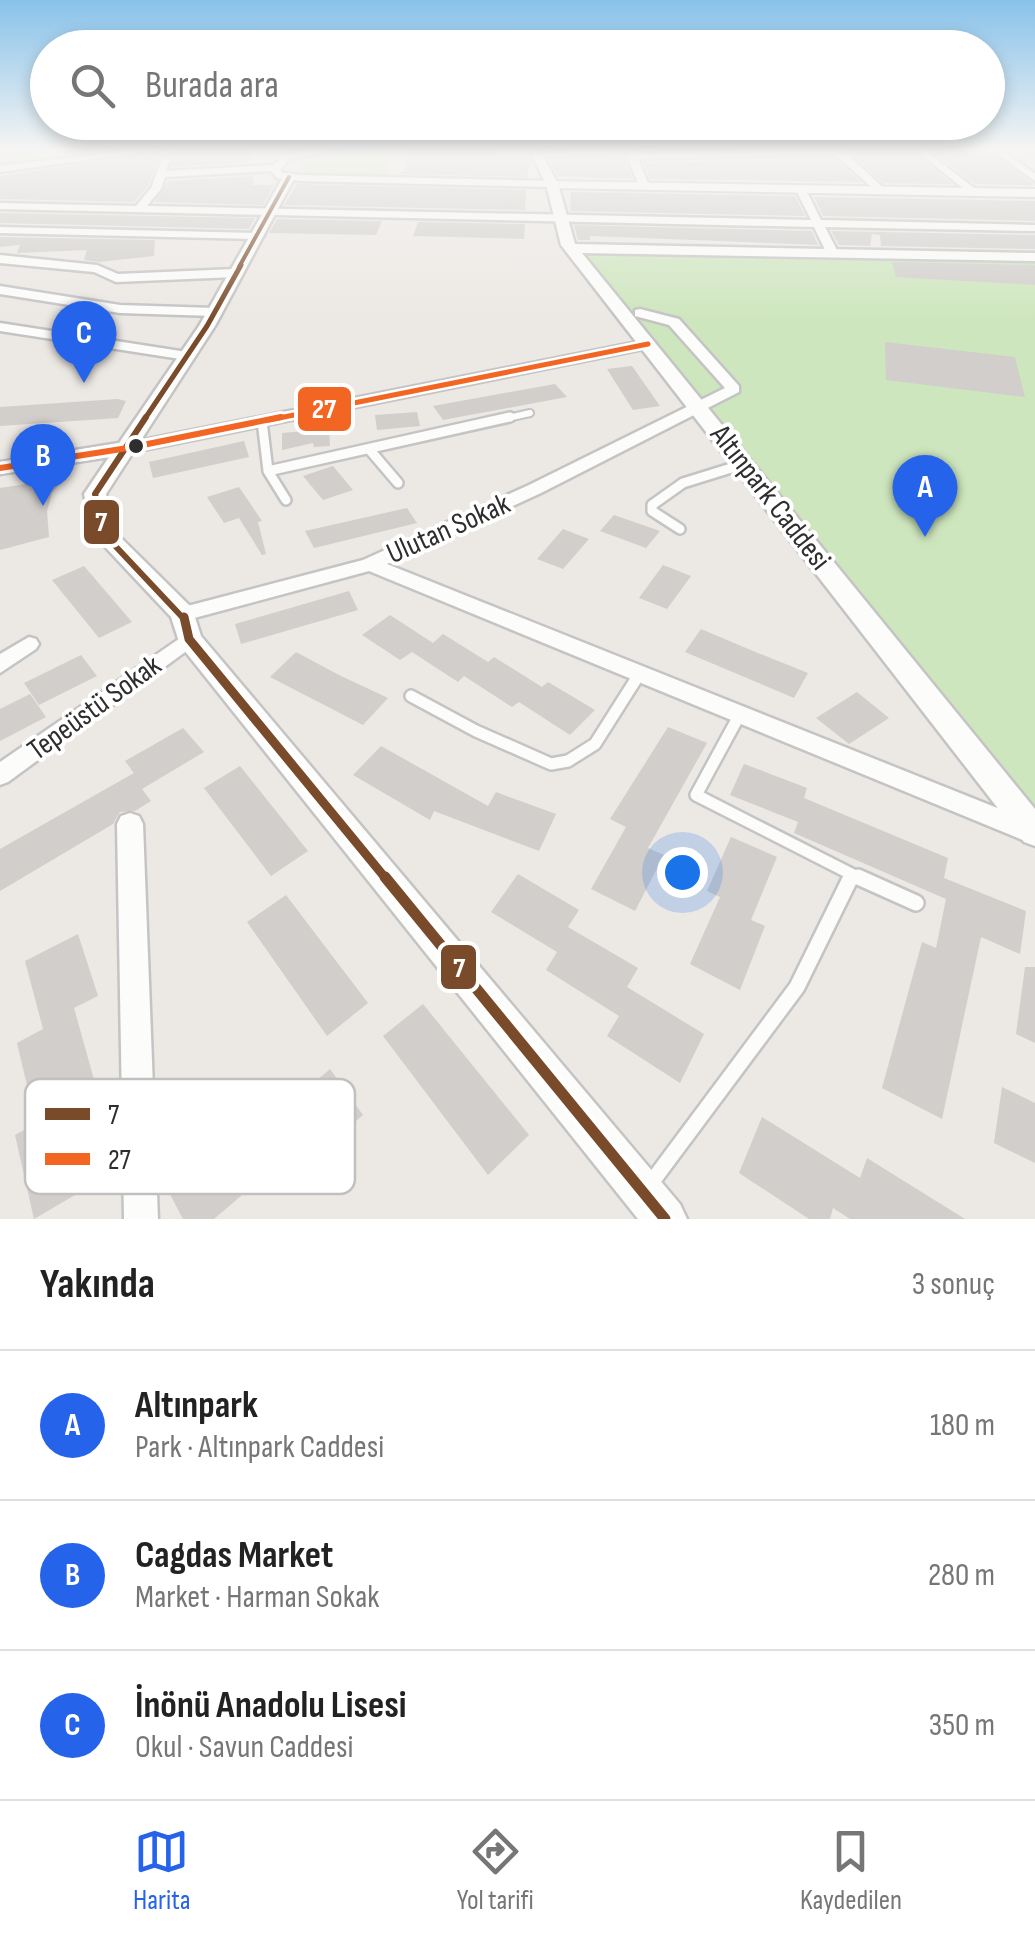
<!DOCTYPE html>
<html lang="tr">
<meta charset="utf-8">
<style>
:root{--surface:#fff;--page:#f2f2f2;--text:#222;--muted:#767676;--line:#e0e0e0;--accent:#2563eb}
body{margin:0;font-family:"Sofia Sans Condensed",sans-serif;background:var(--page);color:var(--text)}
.you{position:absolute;left:682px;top:872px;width:35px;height:35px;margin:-25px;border:8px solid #fff;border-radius:50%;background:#1a73e8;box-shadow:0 0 0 15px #1a73e833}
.badge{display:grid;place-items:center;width:65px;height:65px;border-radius:50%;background:var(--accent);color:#fff;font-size:32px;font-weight:700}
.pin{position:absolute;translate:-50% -82px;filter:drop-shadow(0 2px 5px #0008)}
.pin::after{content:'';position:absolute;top:52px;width:35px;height:30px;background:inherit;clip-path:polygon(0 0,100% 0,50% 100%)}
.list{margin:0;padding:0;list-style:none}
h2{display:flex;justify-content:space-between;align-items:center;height:130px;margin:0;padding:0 40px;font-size:42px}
h2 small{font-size:32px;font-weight:400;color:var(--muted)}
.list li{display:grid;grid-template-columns:65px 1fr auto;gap:30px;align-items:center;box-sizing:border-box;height:150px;padding:0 40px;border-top:2px solid var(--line)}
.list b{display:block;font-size:38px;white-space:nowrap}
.list p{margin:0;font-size:32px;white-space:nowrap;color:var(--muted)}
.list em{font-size:32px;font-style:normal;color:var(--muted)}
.icon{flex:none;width:55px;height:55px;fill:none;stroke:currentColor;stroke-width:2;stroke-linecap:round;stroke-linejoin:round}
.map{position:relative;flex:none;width:1035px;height:1219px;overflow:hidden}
.search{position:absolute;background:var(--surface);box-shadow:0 5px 15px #0003;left:30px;right:30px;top:30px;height:110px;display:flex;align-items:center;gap:25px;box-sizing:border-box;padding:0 35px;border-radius:55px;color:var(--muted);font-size:38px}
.sheet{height:580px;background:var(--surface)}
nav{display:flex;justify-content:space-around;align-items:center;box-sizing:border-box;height:140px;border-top:2px solid var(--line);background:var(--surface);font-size:28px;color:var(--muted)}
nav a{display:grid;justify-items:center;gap:5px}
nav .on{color:var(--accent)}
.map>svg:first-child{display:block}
.green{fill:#cee6be}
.building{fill:#d1cecb}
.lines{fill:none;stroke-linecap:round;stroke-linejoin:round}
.service-far3-casing{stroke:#c5c4c5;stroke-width:10}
.service-far2-casing{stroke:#c5c4c5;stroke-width:14}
.service-far1-casing{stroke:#c5c4c5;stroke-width:16}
.service-casing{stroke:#c5c4c5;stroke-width:20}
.minor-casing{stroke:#c5c4c5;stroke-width:5}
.tertiary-casing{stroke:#c5c4c5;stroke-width:5}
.secondary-casing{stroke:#c5c4c5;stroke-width:4}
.trunk-casing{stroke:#c6c5c4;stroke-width:6}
.service-far3{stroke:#fcfcfb;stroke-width:6}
.service-far2{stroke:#fcfcfb;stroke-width:9}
.service-far1{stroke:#fcfcfb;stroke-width:11}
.service{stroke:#fcfcfb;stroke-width:15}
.minor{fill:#fcfcfb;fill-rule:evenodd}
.tertiary{fill:#fcfcfb;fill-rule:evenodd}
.secondary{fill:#fcfcfb;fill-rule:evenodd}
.trunk{fill:#e9e2d6;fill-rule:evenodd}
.bus-1-far4-casing{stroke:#fff;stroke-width:8}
.bus-1-far3-casing{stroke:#fff;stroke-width:10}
.bus-1-far2-casing{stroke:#fff;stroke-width:12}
.bus-1-far1-casing{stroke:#fff;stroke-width:16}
.bus-1-casing{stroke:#fff;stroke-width:19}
.bus-2-far1-casing{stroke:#fff;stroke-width:10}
.bus-2-casing{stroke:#fff;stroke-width:12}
.bus-1-far4{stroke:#7a4b2a;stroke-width:4}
.bus-1-far3{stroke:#7a4b2a;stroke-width:5}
.bus-1-far2{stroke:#7a4b2a;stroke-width:6}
.bus-1-far1{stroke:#7a4b2a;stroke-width:9}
.bus-1{stroke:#7a4b2a;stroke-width:11}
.bus-2-far1{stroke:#f26522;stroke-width:5}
.bus-2{stroke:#f26522;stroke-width:6}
.bus-dot{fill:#2e2e2e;stroke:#fff;stroke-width:4}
.labels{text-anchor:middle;stroke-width:8;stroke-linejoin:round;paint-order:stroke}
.street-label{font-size:30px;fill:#2e2e2e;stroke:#fff}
.key{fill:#fff;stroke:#c0c0c0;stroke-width:2.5}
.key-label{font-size:28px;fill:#2e2e2e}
.line-badge{stroke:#fff;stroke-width:4}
.badge-label{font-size:28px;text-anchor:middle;font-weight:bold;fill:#fff}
</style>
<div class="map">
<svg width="1035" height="1219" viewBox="0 0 1035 1219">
<rect width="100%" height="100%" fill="#ece8e4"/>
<path class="green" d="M 52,149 L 139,149 L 0,166 L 0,155 Z
M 387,149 L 388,178 L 305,176 L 299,161 Z
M 571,248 L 1035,257 L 1035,832 Z"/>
<path class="building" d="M 186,149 L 252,149 L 252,162 L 171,167 L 173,158 L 160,155 L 148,186 L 134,202 L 0,199 L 0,176 Z
M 409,149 L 497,149 L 498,158 L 529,157 L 532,163 L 526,177 L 398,174 L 406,170 Z
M 846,149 L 910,149 L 952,184 L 883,183 Z
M 929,149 L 987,151 L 1035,185 L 975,184 Z
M 624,157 L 632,179 L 558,176 L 549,160 Z
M 834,158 L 861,182 L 650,179 L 644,163 Z
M 253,176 L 253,185 L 274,185 L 263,205 L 155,202 L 168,181 Z
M 297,184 L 526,190 L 525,210 L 284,205 Z
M 571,192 L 795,196 L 805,216 L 570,211 Z
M 814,197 L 1035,201 L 1035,221 L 823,216 Z
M 0,213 L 255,218 L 249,229 L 0,223 Z
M 277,219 L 382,221 L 376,235 L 269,233 Z
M 418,222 L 525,224 L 524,239 L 413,236 Z
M 574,225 L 812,231 L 818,245 L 590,236 L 590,240 L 578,240 Z
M 831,231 L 1035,235 L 1035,249 L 881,246 L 880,235 L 872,234 L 870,246 L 839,245 Z
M 0,237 L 155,240 L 154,256 L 99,262 L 84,260 L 87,250 L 17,253 L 20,245 L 0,247 Z
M 892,262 L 1035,265 L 1035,285 L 896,277 Z
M 885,342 L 1015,357 L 1025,397 L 886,380 Z
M 632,366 L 660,406 L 633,410 L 607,369 Z
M 555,384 L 567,397 L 443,420 L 433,406 Z
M 118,399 L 126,401 L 118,418 L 0,426 L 0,407 Z
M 417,412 L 420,426 L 377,430 L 375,415 Z
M 329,429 L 330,446 L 314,447 L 313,443 L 282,450 L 282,433 Z
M 244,441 L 249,457 L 153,478 L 149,462 Z
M 333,466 L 353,490 L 323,500 L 303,476 Z
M 64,478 L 52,493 L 47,511 L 49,537 L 0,550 L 0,488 Z
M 239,487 L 262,521 L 258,522 L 266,554 L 262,555 L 239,518 L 224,523 L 207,497 Z
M 407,508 L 417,523 L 314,548 L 305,531 Z
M 614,515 L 660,531 L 646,548 L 600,531 Z
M 563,529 L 589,539 L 563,569 L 537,559 Z
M 663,565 L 691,576 L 667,609 L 639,598 Z
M 84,566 L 132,622 L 99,638 L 52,580 Z
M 349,591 L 358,610 L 241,644 L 235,624 Z
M 390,615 L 433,643 L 443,634 L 488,662 L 494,657 L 542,687 L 548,682 L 595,710 L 570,735 L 519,702 L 512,707 L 464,676 L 458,682 L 412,652 L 400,660 L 362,635 Z
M 701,629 L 753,651 L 808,673 L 794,698 L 685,652 Z
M 296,652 L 339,675 L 388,698 L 363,725 L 270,677 Z
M 81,655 L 97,676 L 39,705 L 24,683 Z
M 857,692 L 889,718 L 849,744 L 816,718 Z
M 30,694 L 46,717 L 0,741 L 0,709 Z
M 668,727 L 707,743 L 648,848 L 664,855 L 635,911 L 591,889 L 626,827 L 610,819 Z
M 183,728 L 204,752 L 142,789 L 151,801 L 135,811 L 120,812 L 113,824 L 0,891 L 0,849 L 134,773 L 125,761 Z
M 381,746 L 488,806 L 496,792 L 556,814 L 539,851 L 434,811 L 430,820 L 353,775 Z
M 744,764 L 807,788 L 804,798 L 948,858 L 944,878 L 1026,911 L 1020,954 L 981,937 L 942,1119 L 882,1088 L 922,942 L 936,948 L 946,899 L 794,833 L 798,822 L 730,795 Z
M 240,766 L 308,851 L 271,876 L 204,788 Z
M 731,837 L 777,857 L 751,920 L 765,926 L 740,990 L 690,964 L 720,897 L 707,891 Z
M 518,874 L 579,910 L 568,927 L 638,968 L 627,987 L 704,1034 L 680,1083 L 607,1036 L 619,1016 L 546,970 L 557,952 L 491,912 Z
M 286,895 L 368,1003 L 327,1036 L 247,922 Z
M 78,934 L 98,996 L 74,1008 L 95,1083 L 75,1094 L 99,1181 L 34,1219 L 15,1135 L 36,1123 L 17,1043 L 43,1029 L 25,961 Z
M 1025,967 L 1035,967 L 1035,1043 L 1016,1034 Z
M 423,1004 L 529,1135 L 488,1175 L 383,1036 Z
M 330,1069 L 363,1115 L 288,1181 L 278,1164 L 214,1219 L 183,1219 L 164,1183 L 244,1118 L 254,1134 Z
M 1002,1087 L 1035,1103 L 1035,1163 L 994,1143 Z
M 762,1117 L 860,1178 L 867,1158 L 965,1219 L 850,1219 L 833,1208 L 830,1219 L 809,1219 L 739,1173 Z"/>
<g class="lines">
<defs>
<path id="service-far3" d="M 499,420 L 530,413"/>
<path id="service-far2" d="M 262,421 L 268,471 L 286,500
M 369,449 L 398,483
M 268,471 L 510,417
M 680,529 L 652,511 L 652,505 L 683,483 L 744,464"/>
<path id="service-far1" d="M 411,696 L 476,731 L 551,764 L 568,761 L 595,744 L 640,673
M 740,714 L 696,795 L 863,880
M 850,880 L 852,875"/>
<path id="service" d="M 858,877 L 916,903
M 648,1187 L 797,987 L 851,877"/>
<path id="minor" d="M 140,149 L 165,149 L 0,172 L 0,166 Z
M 321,149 L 342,149 L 289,159 L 280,170 L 283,173 L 301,175 L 552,181 L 557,184 L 552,187 L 301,181 L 277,178 L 271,171 L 165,177 L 161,189 L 147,206 L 811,220 L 796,190 L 801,187 L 806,190 L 821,220 L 1035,225 L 1035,231 L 825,227 L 838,252 L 832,255 L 826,252 L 814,227 L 0,209 L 0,203 L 136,206 L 151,188 L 162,158 L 170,160 L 166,171 L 274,165 L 283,155 Z
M 596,149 L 634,149 L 635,153 L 841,149 L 888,192 L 879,194 L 835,154 L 638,159 L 649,186 L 644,189 L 639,186 L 626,153 L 538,157 L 533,154 Z
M 914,149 L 923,149 L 982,194 L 973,196 Z
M 990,149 L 1000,149 L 1035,174 L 1035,181 Z
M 0,227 L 258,233 L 264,236 L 258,239 L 0,233 Z
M 0,255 L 97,265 L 118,274 L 235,269 L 241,273 L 235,277 L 116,282 L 94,272 L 0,263 Z
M 0,286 L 120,305 L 214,308 L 220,312 L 214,316 L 120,313 L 0,294 Z
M 640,309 L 679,319 L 739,386 L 739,392 L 541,493 L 387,564 L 1035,823 L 1035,845 L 369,571 L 183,621 L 176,619 L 173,614 L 176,609 L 363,560 L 529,485 L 725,388 L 669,325 L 635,316 L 635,310 Z
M 0,323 L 187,352 L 194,356 L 187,360 L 0,331 Z
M 648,340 L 655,344 L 653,347 L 128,453 L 120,448 L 128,443 Z
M 189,632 L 199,639 L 196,644 L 8,782 L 0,785 L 0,762 Z
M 29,637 L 36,639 L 39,644 L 36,649 L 0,673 L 0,654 Z
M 130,813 L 139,816 L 143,824 L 158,1219 L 124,1219 L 117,824 L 121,816 Z"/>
<path id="tertiary" d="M 529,149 L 539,149 L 558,184 L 575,244 L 1035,253 L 1035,261 L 582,253 L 1035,809 L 1035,846 L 1024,842 L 561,245 L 546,184 Z
M 289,173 L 295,177 L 215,326 L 106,494 L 115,532 L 192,608 L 201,636 L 680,1204 L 687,1219 L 638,1219 L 180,645 L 171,617 L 93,534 L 84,494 L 109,457 L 0,474 L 0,462 L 119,443 L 199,326 L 283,177 Z"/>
<path id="secondary" d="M 547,181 L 1035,189 L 1035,197 L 552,188 L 545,184 Z"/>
<path id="trunk" d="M 0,149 L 25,149 L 0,155 Z"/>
</defs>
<use href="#service-far3" class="service-far3-casing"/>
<use href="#service-far2" class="service-far2-casing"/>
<use href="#service-far1" class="service-far1-casing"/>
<use href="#service" class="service-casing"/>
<use href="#minor" class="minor-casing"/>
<use href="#tertiary" class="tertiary-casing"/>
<use href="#secondary" class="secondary-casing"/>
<use href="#trunk" class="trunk-casing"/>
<use href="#service-far3" class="service-far3"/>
<use href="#service-far2" class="service-far2"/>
<use href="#service-far1" class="service-far1"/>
<use href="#service" class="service"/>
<use href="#minor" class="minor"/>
<use href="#tertiary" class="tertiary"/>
<use href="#secondary" class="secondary"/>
<use href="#trunk" class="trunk"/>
<defs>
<path id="bus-1-far4" d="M 239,267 L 289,177"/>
<path id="bus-1-far3" d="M 144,420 L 207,326 L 241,265"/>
<path id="bus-1-far2" d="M 146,417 L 95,494 L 104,534 L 184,619"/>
<path id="bus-1-far1" d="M 184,617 L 189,639 L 387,880"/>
<path id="bus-1" d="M 385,877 L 665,1219"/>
<path id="bus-2-far1" d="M 269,420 L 648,344"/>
<path id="bus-2" d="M 0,468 L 128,448 L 281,417"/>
</defs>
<use href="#bus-1-far4" class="bus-1-far4-casing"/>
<use href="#bus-1-far3" class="bus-1-far3-casing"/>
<use href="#bus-1-far2" class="bus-1-far2-casing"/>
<use href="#bus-1-far1" class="bus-1-far1-casing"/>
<use href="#bus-1" class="bus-1-casing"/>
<use href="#bus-2-far1" class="bus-2-far1-casing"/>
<use href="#bus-2" class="bus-2-casing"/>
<use href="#bus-1-far4" class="bus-1-far4"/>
<use href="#bus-1-far3" class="bus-1-far3"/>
<use href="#bus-1-far2" class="bus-1-far2"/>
<use href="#bus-1-far1" class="bus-1-far1"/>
<use href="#bus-1" class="bus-1"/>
<use href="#bus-2-far1" class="bus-2-far1"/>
<use href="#bus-2" class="bus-2"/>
</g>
<linearGradient id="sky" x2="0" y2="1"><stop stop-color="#88c2ea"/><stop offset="0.47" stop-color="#f6f5f3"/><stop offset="1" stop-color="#f6f5f3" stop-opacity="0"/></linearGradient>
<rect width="1035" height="319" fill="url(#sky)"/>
<circle class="bus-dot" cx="136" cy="446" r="9"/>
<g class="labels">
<g class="street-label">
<text transform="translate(771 497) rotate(52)" y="10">Altınpark Caddesi</text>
<text transform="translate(448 528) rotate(-24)" y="10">Ulutan Sokak</text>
<text transform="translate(94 707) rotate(-36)" y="10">Tepeüstü Sokak</text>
</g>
</g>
<rect x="25" y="1079" width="330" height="115" rx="15" class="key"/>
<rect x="45" y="1108" width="45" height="12" fill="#7a4b2a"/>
<rect x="45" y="1153" width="45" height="12" fill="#f26522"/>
<g class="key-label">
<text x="108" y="1124">7</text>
<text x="108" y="1169">27</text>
</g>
<g class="line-badge">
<rect x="296" y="385" width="57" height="48" rx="10" fill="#f26522"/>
<rect x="82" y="498" width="39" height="48" rx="10" fill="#7a4b2a"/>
<rect x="439" y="943" width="39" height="48" rx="10" fill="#7a4b2a"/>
</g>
<g class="badge-label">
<text x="324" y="418">27</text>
<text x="101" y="531">7</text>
<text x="459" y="977">7</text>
</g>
</svg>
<div class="you"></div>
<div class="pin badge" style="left:925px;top:537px">A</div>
<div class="pin badge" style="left:43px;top:506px">B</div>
<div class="pin badge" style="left:84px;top:383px">C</div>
<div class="search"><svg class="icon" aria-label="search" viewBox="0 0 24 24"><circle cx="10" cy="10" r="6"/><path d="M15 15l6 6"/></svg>Burada ara</div>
</div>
<section class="sheet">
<h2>Yakında<small>3 sonuç</small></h2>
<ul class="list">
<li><span class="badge">A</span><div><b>Altınpark</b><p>Park · Altınpark Caddesi</p></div><em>180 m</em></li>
<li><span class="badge">B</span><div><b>Cagdas Market</b><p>Market · Harman Sokak</p></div><em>280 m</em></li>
<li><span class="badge">C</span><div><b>İnönü Anadolu Lisesi</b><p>Okul · Savun Caddesi</p></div><em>350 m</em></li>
</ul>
</section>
<nav>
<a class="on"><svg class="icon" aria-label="map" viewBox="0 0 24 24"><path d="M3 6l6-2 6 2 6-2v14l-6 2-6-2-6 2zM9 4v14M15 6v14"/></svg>Harita</a>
<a><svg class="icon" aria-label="directions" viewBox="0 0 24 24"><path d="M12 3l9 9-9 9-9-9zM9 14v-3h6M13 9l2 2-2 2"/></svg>Yol tarifi</a>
<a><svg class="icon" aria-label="saved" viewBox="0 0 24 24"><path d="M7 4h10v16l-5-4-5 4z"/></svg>Kaydedilen</a>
</nav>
